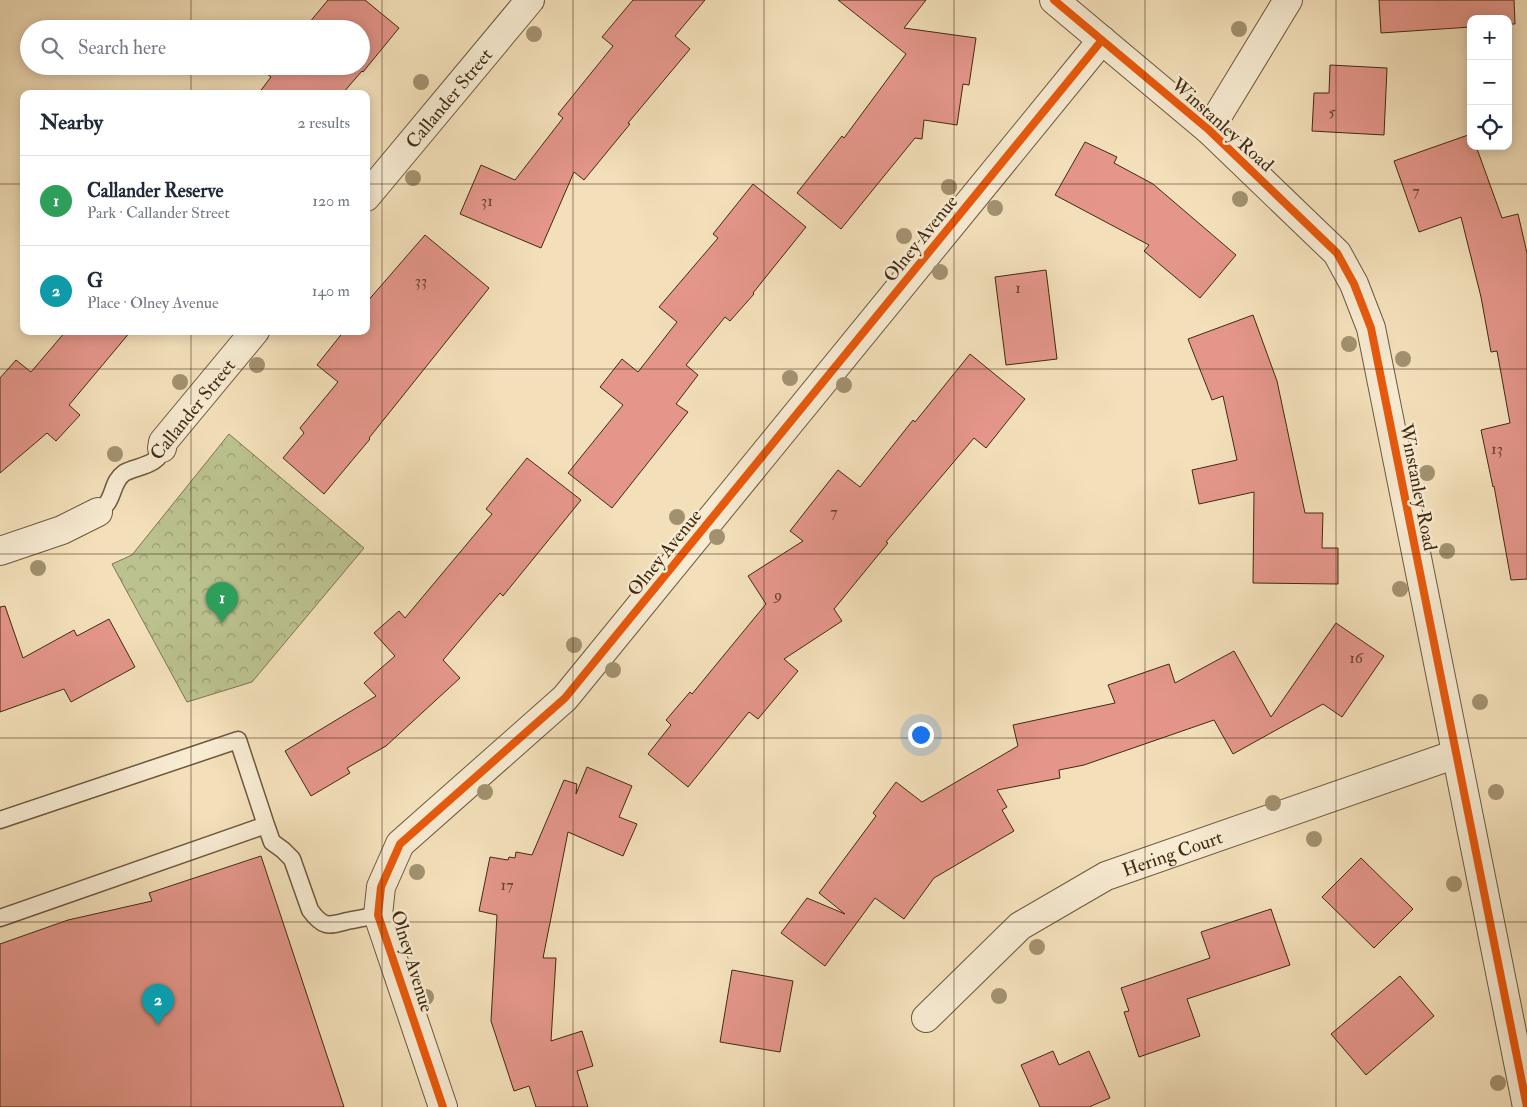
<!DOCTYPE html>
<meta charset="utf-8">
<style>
:root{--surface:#fff;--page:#f2f2f3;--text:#1f2937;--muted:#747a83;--line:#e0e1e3;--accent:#7c3aed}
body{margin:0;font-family:"IM FELL Double Pica",serif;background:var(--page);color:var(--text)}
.controls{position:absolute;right:15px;top:15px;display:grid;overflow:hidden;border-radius:10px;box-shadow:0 2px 12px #0003}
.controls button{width:45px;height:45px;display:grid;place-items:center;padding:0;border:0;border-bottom:1px solid var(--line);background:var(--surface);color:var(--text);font:25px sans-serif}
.you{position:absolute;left:920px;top:734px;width:18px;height:18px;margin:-12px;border:4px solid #fff;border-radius:50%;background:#1a73e8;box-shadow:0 0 0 8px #1a73e833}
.badge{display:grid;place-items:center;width:32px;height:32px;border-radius:50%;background:var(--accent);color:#fff;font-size:16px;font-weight:700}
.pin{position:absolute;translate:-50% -41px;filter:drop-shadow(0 1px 2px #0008)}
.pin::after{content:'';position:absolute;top:26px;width:18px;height:15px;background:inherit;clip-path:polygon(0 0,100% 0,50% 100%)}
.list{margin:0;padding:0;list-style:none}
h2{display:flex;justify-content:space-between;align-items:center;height:65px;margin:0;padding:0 20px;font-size:21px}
h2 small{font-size:16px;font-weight:400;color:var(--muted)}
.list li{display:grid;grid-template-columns:32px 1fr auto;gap:15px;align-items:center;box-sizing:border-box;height:90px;padding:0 20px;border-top:1px solid var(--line)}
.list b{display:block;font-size:19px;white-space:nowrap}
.list p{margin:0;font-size:16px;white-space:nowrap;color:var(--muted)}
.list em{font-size:16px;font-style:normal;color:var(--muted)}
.icon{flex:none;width:28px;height:28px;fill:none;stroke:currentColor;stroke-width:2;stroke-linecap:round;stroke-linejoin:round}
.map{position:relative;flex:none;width:1527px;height:1107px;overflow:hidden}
.search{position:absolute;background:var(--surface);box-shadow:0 2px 12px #0003;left:20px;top:20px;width:350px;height:55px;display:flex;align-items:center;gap:12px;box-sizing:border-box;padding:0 18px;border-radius:28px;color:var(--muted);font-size:19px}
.panel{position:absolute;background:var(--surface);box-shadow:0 2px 12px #0003;left:20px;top:90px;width:350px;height:245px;border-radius:10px}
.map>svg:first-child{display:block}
.park{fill:url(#park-crowns);stroke:#7e7650}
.building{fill:#e4968a;stroke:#412a12}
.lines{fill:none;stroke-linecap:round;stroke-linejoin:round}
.lane-casing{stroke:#6e583c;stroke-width:19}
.street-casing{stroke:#6e583c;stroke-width:30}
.lane{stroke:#f7ebd2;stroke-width:16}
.street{stroke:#f7ebd2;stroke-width:28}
.cycleway-casing{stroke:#f7ebd2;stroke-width:11}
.cycleway{stroke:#e8590c;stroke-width:8}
.tree{fill:#a2916f}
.grid{fill:none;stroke:#412a12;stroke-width:1;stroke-opacity:0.55}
.labels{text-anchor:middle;stroke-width:5;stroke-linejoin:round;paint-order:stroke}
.number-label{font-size:16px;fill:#6a4530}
.street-label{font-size:19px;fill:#412a12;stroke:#f7ebd2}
</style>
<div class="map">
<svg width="1527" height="1107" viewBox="0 0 1527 1107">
<defs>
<pattern id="park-crowns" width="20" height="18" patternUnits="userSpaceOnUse" patternTransform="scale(1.25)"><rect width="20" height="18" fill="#bbc28f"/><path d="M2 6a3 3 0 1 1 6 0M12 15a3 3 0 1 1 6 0" fill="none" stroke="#9a9e73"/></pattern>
</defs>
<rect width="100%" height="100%" fill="#f3e0ba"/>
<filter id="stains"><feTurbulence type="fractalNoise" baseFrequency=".004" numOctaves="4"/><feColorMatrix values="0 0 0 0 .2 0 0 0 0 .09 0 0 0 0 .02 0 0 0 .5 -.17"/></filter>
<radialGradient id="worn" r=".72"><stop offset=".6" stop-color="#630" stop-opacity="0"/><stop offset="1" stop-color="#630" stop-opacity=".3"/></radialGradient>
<path class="park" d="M 229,434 L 364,548 L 252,682 L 187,702 L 112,564 L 132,555 Z"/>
<path class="building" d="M 328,0 L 365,0 L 399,28 L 363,72 L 362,71 L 342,94 L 258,94 L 271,77 L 267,74 L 274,66 L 361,66 L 361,29 L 304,29 Z
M 633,0 L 705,0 L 675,36 L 690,49 L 628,123 L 630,124 L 584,180 L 574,172 L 541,248 L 460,214 L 481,165 L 515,180 L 563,118 L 558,114 L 613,46 L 602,37 Z
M 838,0 L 926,0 L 904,28 L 976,38 L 969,85 L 963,84 L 957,125 L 924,120 L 922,139 L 915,138 L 841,229 L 797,193 L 842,136 L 844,138 L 906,54 Z
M 1379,0 L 1514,0 L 1515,24 L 1508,24 L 1508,19 L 1471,19 L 1471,27 L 1381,33 Z
M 1330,65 L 1387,68 L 1384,135 L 1312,131 L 1314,93 L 1329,93 Z
M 1471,134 L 1471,146 L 1476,146 L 1502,218 L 1518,214 L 1527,253 L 1527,579 L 1511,580 L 1494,486 L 1493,487 L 1481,430 L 1510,423 L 1497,351 L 1491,352 L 1481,297 L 1461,217 L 1419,232 L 1394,161 Z
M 1085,142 L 1117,157 L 1114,163 L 1153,184 L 1236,255 L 1200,298 L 1144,251 L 1149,245 L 1055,195 Z
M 753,184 L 806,227 L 753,293 L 754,294 L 730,321 L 725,317 L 686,365 L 698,375 L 676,404 L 688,412 L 612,508 L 568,473 L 623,405 L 600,387 L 622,359 L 638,372 L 677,322 L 659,307 L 718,238 L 713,234 Z
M 425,235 L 489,288 L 369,438 L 370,439 L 324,494 L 283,458 L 304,433 L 300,428 L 338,382 L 317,365 L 344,331 L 366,331 L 366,303 Z
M 1046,270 L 1057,359 L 1006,365 L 995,277 Z
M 1253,315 L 1277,381 L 1305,513 L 1323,513 L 1322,548 L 1338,548 L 1338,584 L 1253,583 L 1254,492 L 1199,504 L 1192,470 L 1237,460 L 1223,396 L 1212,400 L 1188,339 Z
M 66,331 L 131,331 L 69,405 L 80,415 L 56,441 L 47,433 L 0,473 L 0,378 L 16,360 L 31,372 Z
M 970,354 L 1025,399 L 986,448 L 974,438 L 886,542 L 888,543 L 834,609 L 842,621 L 784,659 L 798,671 L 758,719 L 749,712 L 688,787 L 648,754 L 671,725 L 666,720 L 690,692 L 692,694 L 766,604 L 748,576 L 803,541 L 790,531 L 838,470 L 860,487 L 913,420 L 915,422 Z
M 527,458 L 581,500 L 503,596 L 500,593 L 443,660 L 460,678 L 386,746 L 347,768 L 350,773 L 311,796 L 285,751 L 376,696 L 364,683 L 395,656 L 374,633 L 399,611 L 405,618 L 492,514 L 486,509 Z
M 5,606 L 23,658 L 74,630 L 77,636 L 109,619 L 135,667 L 71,702 L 64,689 L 0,712 L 0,607 Z
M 1336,623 L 1384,656 L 1342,717 L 1323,704 L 1233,754 L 1214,720 L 1084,765 L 1059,770 L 1060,778 L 997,790 L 1007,807 L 1002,810 L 1014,831 L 934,878 L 904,919 L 875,898 L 825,966 L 781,933 L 807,898 L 845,914 L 819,893 L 876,816 L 873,813 L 896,782 L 922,802 L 1018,746 L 1013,725 L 1115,703 L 1108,685 L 1169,664 L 1175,683 L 1234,651 L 1271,717 Z
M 587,767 L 632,786 L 619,817 L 637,824 L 623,856 L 568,832 L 543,958 L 556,958 L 551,1041 L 582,1031 L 593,1066 L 577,1071 L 588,1107 L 536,1107 L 529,1086 L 514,1091 L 491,1021 L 497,915 L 479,911 L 490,857 L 508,860 L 509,857 L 515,858 L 516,852 L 532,855 L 564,780 L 577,784 L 576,794 Z
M 261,856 L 344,1107 L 0,1107 L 0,944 L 68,920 L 152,901 L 149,893 Z
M 1361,858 L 1413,909 L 1374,948 L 1322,897 Z
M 1271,909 L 1290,965 L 1187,999 L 1200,1036 L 1139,1057 L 1124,1012 L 1129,1011 L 1121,988 L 1210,958 L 1201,932 Z
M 732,970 L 793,981 L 780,1052 L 720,1042 Z
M 1400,976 L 1434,1016 L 1366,1075 L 1331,1034 Z
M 1053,1051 L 1059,1065 L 1089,1051 L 1110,1098 L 1089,1107 L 1040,1107 L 1021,1065 Z"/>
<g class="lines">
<defs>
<path id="lane" d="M 98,512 C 116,500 110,483 124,473 C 136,466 160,466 162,448
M 0,820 L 238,740 L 266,825 L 0,918
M 266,825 L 272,842 L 283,850 L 292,859 L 310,910 C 323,928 328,926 347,921 C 358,919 368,917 378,915"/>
<g id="street">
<path d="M 1054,0 L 1209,130 L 1337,253 L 1354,284 L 1371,328 L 1527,1107"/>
<path d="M 1209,130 L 1288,0"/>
<path id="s1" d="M 366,197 L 530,0"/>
<path d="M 162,448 L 163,442 L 255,331"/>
<path d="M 0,551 L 62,530 L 98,512"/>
<path id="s2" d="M 926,1018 L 1020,926 L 1106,876 L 1456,754"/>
<path d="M 443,1107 L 378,915 L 381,887 L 400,844 L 565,698 L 1102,40"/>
</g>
</defs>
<use href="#lane" class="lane-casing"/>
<use href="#street" class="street-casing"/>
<use href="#lane" class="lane"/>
<use href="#street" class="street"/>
<defs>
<path id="cycleway" d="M 1054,0 L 1209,130 L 1337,253 L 1354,284 L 1371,328 L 1527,1107
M 443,1107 L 378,915 L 381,887 L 400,844 L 565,698 L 1102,40"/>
</defs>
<use href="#cycleway" class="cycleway-casing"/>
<use href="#cycleway" class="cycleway"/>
</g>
<g class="tree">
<circle cx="1239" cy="29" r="8"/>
<circle cx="534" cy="34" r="8"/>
<circle cx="421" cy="82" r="8"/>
<circle cx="413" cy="178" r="8"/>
<circle cx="949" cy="187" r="8"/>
<circle cx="1240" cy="199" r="8"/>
<circle cx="995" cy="208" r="8"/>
<circle cx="904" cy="236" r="8"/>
<circle cx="940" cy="272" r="8"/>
<circle cx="1349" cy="344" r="8"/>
<circle cx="1403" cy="359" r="8"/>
<circle cx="257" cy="365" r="8"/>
<circle cx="790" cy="378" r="8"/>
<circle cx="180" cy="382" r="8"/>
<circle cx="844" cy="385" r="8"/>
<circle cx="115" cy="454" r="8"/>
<circle cx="1427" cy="473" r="8"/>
<circle cx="677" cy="517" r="8"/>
<circle cx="717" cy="537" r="8"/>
<circle cx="1447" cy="551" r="8"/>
<circle cx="38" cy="568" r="8"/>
<circle cx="1400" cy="589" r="8"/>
<circle cx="574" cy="645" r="8"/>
<circle cx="613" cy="670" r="8"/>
<circle cx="1480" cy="702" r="8"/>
<circle cx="485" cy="792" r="8"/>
<circle cx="1496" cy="792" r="8"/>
<circle cx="1273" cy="803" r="8"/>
<circle cx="1314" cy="839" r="8"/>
<circle cx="417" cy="872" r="8"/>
<circle cx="1454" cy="884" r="8"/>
<circle cx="1037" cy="947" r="8"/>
<circle cx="999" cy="996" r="8"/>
<circle cx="426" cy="997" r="8"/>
<circle cx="1498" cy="1083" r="8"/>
</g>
<path class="grid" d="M 191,0 L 191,29M 382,0 L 382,1107M 573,0 L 573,1107M 764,0 L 764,1107M 954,0 L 954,1107M 1145,0 L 1145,1107M 1336,0 L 1336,1107M 191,66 L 191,94M 0,184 L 24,184M 366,184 L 1527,184M 191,331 L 191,1107M 0,369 L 1527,369M 0,554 L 1527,554M 0,738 L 1527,738M 0,922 L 1527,922"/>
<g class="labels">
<g class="number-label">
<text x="1332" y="117">5</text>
<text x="1416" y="196">7</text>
<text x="487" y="206">31</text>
<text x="421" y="286">33</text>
<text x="1018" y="293">1</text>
<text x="1497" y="454">13</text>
<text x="834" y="517">7</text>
<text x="778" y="600">9</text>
<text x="1356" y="663">16</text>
<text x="507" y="890">17</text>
</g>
<g class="street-label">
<text dy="7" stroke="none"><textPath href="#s1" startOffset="129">Callander Street</textPath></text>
<text transform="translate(1223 124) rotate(42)" y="7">Winstanley Road</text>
<text transform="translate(920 238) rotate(-51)" y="7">Olney Avenue</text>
<text transform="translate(192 409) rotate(-51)" y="7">Callander Street</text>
<text transform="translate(1419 487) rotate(79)" y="7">Winstanley Road</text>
<text transform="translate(664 552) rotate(-51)" y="7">Olney Avenue</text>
<text dy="7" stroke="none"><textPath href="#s2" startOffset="301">Hering Court</textPath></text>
<text transform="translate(413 961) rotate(73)" y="7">Olney Avenue</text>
</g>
</g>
<rect width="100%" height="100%" filter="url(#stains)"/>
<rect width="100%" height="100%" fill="url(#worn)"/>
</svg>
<div class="controls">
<button>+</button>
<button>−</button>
<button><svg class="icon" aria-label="locate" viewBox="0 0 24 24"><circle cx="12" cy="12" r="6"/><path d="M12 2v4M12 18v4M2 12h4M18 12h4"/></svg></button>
</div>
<div class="you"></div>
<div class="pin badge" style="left:222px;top:623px;background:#2e9e5b">1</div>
<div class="pin badge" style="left:158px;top:1025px;background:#0f9aa8">2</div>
<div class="search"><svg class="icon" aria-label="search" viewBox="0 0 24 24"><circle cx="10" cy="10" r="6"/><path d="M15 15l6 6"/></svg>Search here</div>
<section class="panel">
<h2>Nearby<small>2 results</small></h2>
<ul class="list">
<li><span class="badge" style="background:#2e9e5b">1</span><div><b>Callander Reserve</b><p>Park · Callander Street</p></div><em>120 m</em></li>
<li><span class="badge" style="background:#0f9aa8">2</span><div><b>G</b><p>Place · Olney Avenue</p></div><em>140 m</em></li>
</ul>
</section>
</div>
